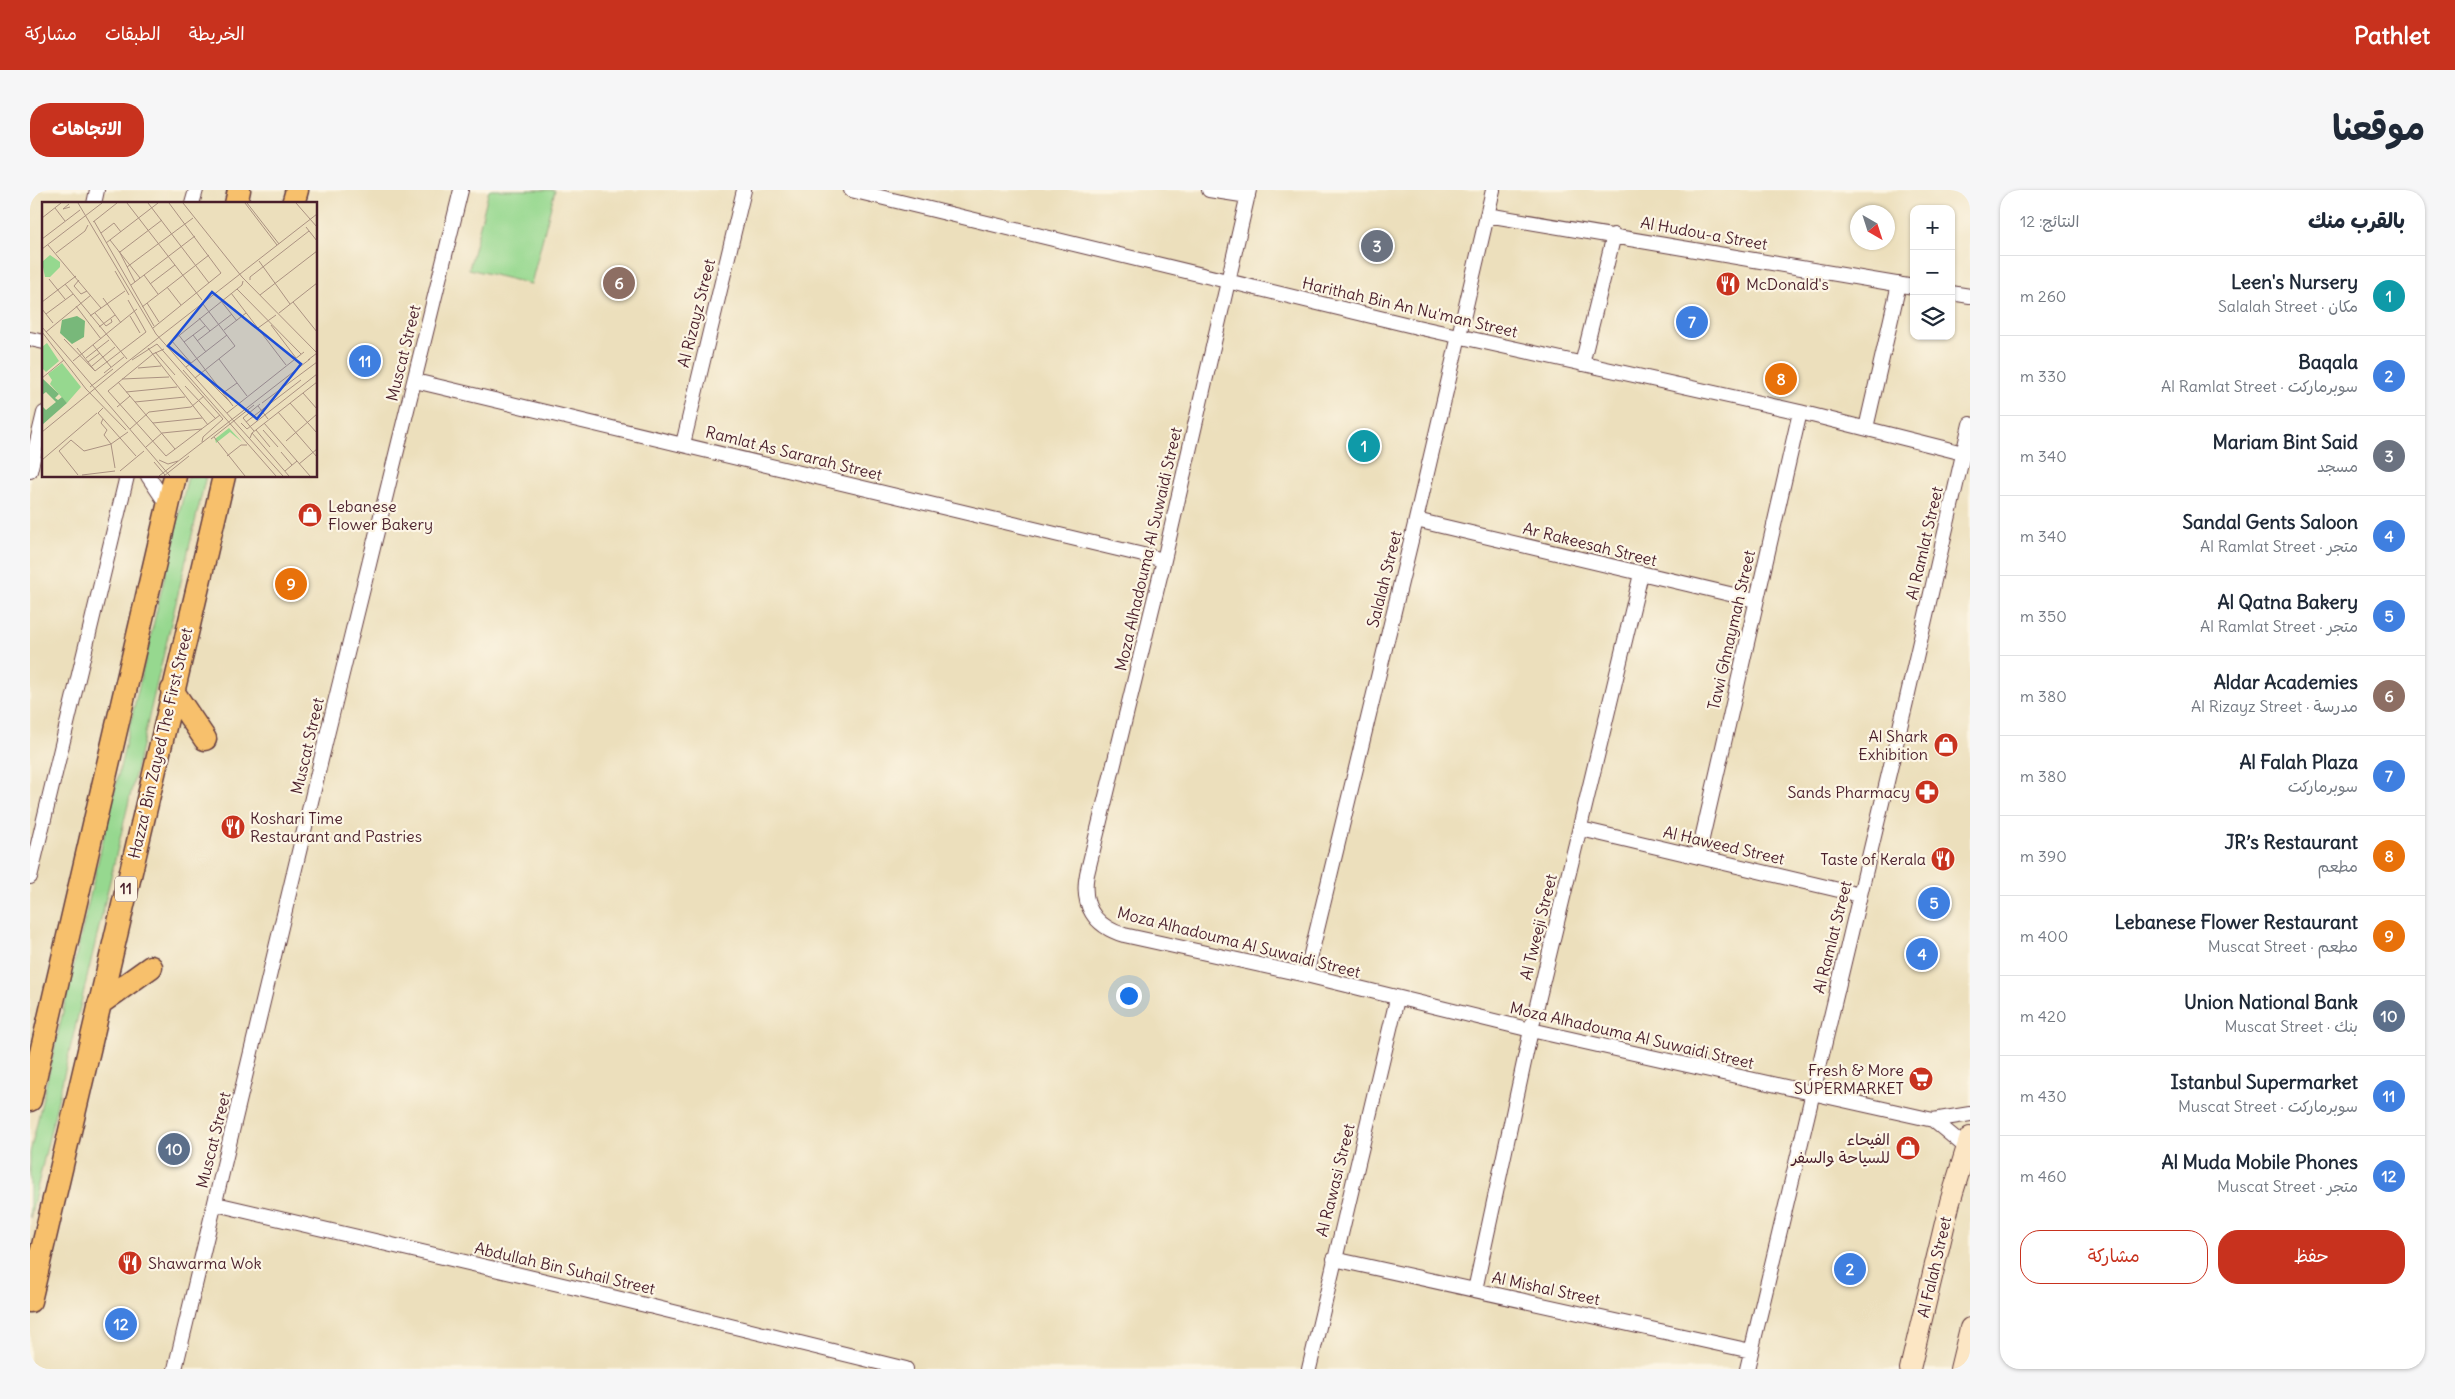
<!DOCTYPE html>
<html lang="ar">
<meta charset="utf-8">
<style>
:root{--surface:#fff;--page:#f6f6f7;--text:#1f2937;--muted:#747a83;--line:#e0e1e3;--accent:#c8321e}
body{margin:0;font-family:Delius,"Playpen Sans Arabic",sans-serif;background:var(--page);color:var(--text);direction:rtl}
.controls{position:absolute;right:15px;top:15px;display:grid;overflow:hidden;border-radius:10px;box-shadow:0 1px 4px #0004}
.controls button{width:45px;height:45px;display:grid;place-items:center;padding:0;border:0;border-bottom:1px solid var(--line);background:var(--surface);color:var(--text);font:25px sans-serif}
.compass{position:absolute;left:1820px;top:15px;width:45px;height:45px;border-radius:50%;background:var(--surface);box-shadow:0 1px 4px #0004;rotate:141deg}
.you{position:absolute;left:1098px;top:805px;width:18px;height:18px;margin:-12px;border:4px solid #fff;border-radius:50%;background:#1a73e8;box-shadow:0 0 0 8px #1a73e833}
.badge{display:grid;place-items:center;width:32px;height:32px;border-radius:50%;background:var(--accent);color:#fff;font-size:16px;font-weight:700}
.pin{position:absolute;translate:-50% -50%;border:2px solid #fff;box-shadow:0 1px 5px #0006}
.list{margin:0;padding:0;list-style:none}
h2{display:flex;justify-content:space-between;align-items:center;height:65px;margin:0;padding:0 20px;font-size:21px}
h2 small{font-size:16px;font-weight:400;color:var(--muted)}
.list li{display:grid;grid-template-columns:32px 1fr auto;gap:15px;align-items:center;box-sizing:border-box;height:80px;padding:0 20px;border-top:1px solid var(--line)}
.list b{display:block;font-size:19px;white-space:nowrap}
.list p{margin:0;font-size:16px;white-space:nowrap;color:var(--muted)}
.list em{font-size:16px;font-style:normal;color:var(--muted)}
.actions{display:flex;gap:10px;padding:15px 20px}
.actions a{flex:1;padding:11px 0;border:1px solid var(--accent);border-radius:20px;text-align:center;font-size:18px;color:var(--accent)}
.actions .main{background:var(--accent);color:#fff}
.icon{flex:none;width:28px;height:28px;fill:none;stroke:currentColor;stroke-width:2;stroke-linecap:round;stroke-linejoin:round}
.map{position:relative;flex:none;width:1940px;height:1179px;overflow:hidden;direction:ltr;border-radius:20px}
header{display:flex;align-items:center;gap:30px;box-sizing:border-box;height:70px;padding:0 25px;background:var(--accent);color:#fff}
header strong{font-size:24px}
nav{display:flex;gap:28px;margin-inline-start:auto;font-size:18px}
.intro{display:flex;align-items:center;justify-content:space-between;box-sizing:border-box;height:120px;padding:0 30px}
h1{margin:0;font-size:35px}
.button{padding:12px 22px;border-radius:20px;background:var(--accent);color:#fff;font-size:18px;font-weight:700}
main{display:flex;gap:30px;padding:0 30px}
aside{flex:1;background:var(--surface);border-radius:20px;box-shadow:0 1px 4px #0004}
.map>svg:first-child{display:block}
.green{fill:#96d88f;stroke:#707c5d}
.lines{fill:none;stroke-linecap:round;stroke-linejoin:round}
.minor-casing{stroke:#623c41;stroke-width:16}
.secondary-casing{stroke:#623c41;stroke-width:22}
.primary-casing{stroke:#623c41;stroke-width:25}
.minor{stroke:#fff;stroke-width:14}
.secondary{stroke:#fce6c4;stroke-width:20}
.primary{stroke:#f7c06c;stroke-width:22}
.labels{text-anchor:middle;stroke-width:4.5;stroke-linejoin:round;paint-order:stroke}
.shield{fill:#fcf5e5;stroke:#7f5f63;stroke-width:1}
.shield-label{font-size:15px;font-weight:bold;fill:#4a1f2b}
.street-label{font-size:16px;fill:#4a1f2b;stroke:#fcf5e5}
.poi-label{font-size:16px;fill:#4a1f2b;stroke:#fcf5e5;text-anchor:end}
.inset-road{fill:none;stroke:#ab9282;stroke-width:1}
.view{fill:#1d4ed8;fill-opacity:0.15;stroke:#1d4ed8;stroke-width:2.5}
.inset-edge{fill:none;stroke:#4a1f2b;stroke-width:2.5}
</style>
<header>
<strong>Pathlet</strong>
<nav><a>الخريطة</a><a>الطبقات</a><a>مشاركة</a></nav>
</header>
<div class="intro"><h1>موقعنا</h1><a class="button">الاتجاهات</a></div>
<main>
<aside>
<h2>بالقرب منك<small>النتائج: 12</small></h2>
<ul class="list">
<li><span class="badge" style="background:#0f9aa8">1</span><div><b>Leen's Nursery</b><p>مكان · Salalah Street</p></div><em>260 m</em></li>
<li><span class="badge" style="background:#3f7fe0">2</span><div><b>Baqala</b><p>سوبرماركت · Al Ramlat Street</p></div><em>330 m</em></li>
<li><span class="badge" style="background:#6b7280">3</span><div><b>Mariam Bint Said</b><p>مسجد</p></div><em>340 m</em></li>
<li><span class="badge" style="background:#3f7fe0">4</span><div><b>Sandal Gents Saloon</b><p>متجر · Al Ramlat Street</p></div><em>340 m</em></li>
<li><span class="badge" style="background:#3f7fe0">5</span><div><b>Al Qatna Bakery</b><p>متجر · Al Ramlat Street</p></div><em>350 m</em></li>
<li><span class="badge" style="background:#8d6e63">6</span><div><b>Aldar Academies</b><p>مدرسة · Al Rizayz Street</p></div><em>380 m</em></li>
<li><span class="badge" style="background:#3f7fe0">7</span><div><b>Al Falah Plaza</b><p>سوبرماركت</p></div><em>380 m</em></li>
<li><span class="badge" style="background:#e8710a">8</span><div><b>JR’s Restaurant</b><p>مطعم</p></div><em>390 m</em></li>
<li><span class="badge" style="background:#e8710a">9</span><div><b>Lebanese Flower Restaurant</b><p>مطعم · Muscat Street</p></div><em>400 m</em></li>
<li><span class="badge" style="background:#5c6f8a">10</span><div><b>Union National Bank</b><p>بنك · Muscat Street</p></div><em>420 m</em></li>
<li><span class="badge" style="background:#3f7fe0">11</span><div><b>Istanbul Supermarket</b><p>سوبرماركت · Muscat Street</p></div><em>430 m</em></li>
<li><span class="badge" style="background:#3f7fe0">12</span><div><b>Al Muda Mobile Phones</b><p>متجر · Muscat Street</p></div><em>460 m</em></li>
</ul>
<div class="actions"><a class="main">حفظ</a><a>مشاركة</a></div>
</aside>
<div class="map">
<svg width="1940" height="1179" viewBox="0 0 1940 1179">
<rect width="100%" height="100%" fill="#fcf5e5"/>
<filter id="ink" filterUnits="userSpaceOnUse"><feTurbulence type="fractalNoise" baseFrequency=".02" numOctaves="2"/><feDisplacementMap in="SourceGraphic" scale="10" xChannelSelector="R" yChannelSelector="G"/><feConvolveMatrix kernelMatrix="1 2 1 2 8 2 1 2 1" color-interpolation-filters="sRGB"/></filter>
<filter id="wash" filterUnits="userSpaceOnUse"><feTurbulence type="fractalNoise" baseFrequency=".0096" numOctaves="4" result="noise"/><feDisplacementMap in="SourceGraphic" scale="20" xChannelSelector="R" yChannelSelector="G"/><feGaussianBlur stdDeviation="1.12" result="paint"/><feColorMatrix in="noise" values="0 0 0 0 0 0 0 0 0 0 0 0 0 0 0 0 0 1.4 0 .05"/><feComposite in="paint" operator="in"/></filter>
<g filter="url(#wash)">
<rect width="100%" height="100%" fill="#ecdfbc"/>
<path class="green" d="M 459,0 L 525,0 L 501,94 L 439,79 Z
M 158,286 L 176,286 L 0,1028 L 0,963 Z"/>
</g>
<g filter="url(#ink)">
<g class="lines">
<defs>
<path id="minor" d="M 821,0 L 1387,137 L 1770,222 L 1933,263
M 1179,0 L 1218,6
M 1219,0 L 1134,370 L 1057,684 C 1051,715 1064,736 1094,745 L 1276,785 L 1501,840 L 1903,930 L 1940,924
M 64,14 L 67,0
M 162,14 L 166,0
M 1457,25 L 1884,97
M 1921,103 L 1940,106
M 0,149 L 14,152
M 1552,174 L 1584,45
M 385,191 L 1134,370
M 1836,238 L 1869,94
M 653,254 L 714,0
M 0,281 L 14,223
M 118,286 L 138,316
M 1386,330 L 1725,410
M 1551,639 L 1830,705
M 1668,666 L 1770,222
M 0,687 L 97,286
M 1276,785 L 1386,330 L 1463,0
M 1903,930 L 1937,958
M 186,1014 L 550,1099 L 876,1179
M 1304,1069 L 1721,1161
M 1445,1100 L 1501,840 L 1611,384
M 145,1179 L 297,545 L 431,0
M 1279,1179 L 1367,809
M 1717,1179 L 1876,512 L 1940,234"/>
<path id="secondary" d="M 1880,1179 L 1920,1012 L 1940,947
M 1930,1179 L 1940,1138"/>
<path id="primary" d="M 206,14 L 209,0
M 263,14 L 267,0
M 142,500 L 175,549
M 69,814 L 121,777
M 0,910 L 145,286
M 0,1111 L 194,286"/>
</defs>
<use href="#minor" class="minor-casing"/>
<use href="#secondary" class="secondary-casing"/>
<use href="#primary" class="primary-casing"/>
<use href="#minor" class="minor"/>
<use href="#secondary" class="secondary"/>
<use href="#primary" class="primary"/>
</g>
</g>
<defs>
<symbol id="restaurant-disc" viewBox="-11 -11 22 22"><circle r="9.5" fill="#c8321e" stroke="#fcf5e5"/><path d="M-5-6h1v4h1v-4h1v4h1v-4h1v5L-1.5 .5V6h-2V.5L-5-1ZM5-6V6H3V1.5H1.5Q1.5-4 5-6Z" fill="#fff"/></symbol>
<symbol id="shop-disc" viewBox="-11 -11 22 22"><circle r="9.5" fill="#c8321e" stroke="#fcf5e5"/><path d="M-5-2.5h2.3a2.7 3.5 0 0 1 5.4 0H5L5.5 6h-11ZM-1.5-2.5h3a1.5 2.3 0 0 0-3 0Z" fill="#fff"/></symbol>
<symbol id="pharmacy-disc" viewBox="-11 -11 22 22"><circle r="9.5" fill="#c8321e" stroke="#fcf5e5"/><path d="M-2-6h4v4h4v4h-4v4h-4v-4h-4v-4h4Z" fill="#fff"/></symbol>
<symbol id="supermarket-disc" viewBox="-11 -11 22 22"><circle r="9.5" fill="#c8321e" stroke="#fcf5e5"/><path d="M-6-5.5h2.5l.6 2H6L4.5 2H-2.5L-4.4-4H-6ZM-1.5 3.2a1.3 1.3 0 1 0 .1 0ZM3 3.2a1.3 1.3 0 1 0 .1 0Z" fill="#fff"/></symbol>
</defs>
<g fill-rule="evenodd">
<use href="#restaurant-disc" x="1684" y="80" width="28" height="28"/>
<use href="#shop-disc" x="266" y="311" width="28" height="28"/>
<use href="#shop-disc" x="1902" y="541" width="28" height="28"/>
<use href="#pharmacy-disc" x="1883" y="588" width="28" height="28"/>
<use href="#restaurant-disc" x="189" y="623" width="28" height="28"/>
<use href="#restaurant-disc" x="1899" y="655" width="28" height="28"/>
<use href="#supermarket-disc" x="1877" y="875" width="28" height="28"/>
<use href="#shop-disc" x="1864" y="944" width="28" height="28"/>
<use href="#restaurant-disc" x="86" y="1059" width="28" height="28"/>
</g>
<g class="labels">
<rect class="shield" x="85" y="686.5" width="22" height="25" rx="4"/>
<g class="shield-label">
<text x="96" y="704">11</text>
</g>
<g class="street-label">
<text transform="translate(1674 43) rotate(10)" y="6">Al Hudou-a Street</text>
<text transform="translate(1380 117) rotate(13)" y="6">Harithah Bin An Nu'man Street</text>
<text transform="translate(666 123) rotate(-76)" y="6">Al Rizayz Street</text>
<text transform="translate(373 163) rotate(-76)" y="6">Muscat Street</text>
<text transform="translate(764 263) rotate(14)" y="6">Ramlat As Sararah Street</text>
<text transform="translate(1894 353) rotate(-77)" y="6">Al Ramlat Street</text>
<text transform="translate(1560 354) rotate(14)" y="6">Ar Rakeesah Street</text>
<text transform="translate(1118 359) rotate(-77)" y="6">Moza Alhadouma Al Suwaidi Street</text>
<text transform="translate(1354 389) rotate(-76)" y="6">Salalah Street</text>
<text transform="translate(1701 440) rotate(-77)" y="6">Tawi Ghnaymah Street</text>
<text transform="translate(130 553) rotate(-77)" y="6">Hazza' Bin Zayed The First Street</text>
<text transform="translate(277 556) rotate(-77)" y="6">Muscat Street</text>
<text transform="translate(1694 655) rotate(13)" y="6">Al Haweed Street</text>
<text transform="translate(1508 737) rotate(-76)" y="6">Al Tweeji Street</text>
<text transform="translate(1802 747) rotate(-76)" y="6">Al Ramlat Street</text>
<text transform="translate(1209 752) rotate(14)" y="6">Moza Alhadouma Al Suwaidi Street</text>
<text transform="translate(1602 845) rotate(13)" y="6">Moza Alhadouma Al Suwaidi Street</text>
<text transform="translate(183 950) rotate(-76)" y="6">Muscat Street</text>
<text transform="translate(1305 990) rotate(-76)" y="6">Al Rawasi Street</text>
<text transform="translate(1904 1077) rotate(-77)" y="6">Al Falah Street</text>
<text transform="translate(535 1078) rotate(13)" y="6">Abdullah Bin Suhail Street</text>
<text transform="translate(1516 1098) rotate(12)" y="6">Al Mishal Street</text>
</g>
<g class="poi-label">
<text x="1716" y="100" text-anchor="start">McDonald's</text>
<text x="298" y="322" text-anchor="start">Lebanese<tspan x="298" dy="18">Flower Bakery</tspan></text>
<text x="1898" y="552">Al Shark<tspan x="1898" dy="18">Exhibition</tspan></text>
<text x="1880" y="608">Sands Pharmacy</text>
<text x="220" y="634" text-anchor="start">Koshari Time<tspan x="220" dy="18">Restaurant and Pastries</tspan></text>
<text x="1896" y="675">Taste of Kerala</text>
<text x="1874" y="886">Fresh &amp; More<tspan x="1874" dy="18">SUPERMARKET</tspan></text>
<text x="1860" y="955">الفيحاء<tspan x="1860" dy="18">للسياحة والسفر</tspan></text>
<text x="118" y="1079" text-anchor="start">Shawarma Wok</text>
</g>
</g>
<g transform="translate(12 12)">
<rect width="275" height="275" fill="#ecdfbc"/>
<path d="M 8,53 L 18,60 L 18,65 L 8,75 L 3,75 L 0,60 ZM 5,141 L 17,159 L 4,170 L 0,166 L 0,145 ZM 20,161 L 39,185 L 25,201 L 8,182 L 10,178 L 6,172 ZM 187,226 L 200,240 L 188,230 L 174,241 L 173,237 Z" fill="#96d88f"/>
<path d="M 35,114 L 43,119 L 42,135 L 30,142 L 18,131 L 20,118 ZM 1,177 L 17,192 L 13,196 L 16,198 L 20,195 L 25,201 L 0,223 L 0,204 L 4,208 L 14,200 L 4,190 L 0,193 Z" fill="#78b87a"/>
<path class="inset-road" d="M 36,1 L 114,132 L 241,274M 85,1 L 160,98M 106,1 L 167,81M 141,1 L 200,75 L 275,151 L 266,158M 203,1 L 235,43M 205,1 L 237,42M 254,1 L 275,25M 27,2 L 21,7 L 28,5M 13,6 L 23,19M 0,16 L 19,1M 52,19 L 112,124M 51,20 L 75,1M 264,25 L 275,39M 59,31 L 72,21 L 79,30M 0,37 L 38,8M 68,38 L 98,76M 64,41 L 116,1M 6,43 L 59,106M 0,47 L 60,1M 77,49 L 93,80M 78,50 L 120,18M 14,51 L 43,29 L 46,23M 217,59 L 248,102M 85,65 L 151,16M 73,69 L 87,93M 102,73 L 116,92M 7,77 L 23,97M 37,78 L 32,84 L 39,92 L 45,89M 208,78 L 208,75 L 267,29M 23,82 L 85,157M 108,82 L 133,63M 89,83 L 153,34M 125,85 L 139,103M 195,87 L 259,152M 189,91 L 244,163M 218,93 L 275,49M 61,96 L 79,121M 179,99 L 195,119M 0,100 L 34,74M 251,100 L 275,130M 105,101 L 117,120M 34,104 L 59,137M 100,105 L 167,53M 0,107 L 11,121M 53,111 L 64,124 L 70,120 L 69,117M 237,111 L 275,81M 4,112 L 31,92M 48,114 L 83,89M 88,114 L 98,131M 157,116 L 168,129M 229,123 L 254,156M 0,125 L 128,274M 57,125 L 73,113M 111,126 L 179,71 L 127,1M 216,126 L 234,113M 182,128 L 204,111M 0,130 L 44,187 L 84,228M 4,130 L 49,93M 136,132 L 191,204M 151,133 L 164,150M 22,137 L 53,169 L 104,130 L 86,98M 129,138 L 149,161M 155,139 L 190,112M 142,140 L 163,124M 51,143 L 69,165M 124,144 L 200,83 L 201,79M 35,146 L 53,169M 106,146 L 166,223M 122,147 L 111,152 L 66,189 L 124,254 L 178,213M 113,150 L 133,173M 44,156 L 67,138M 177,157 L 205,194M 90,158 L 115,142 L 181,217 L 161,235 L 160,240M 31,159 L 95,107M 46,160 L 58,151M 50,164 L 73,145M 144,165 L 185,133M 96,166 L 119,164M 141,168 L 234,274M 62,171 L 82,155M 159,171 L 189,201M 0,176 L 22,158M 153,176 L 193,144 L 161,102M 80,177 L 127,175M 76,180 L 133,247M 143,184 L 174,217M 48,185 L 71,167M 84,190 L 135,185M 181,191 L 195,181M 261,191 L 275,207M 93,200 L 143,195M 220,201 L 275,160M 248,201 L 275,231M 216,204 L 226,217M 75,205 L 88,194M 61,206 L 56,211 L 94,254M 236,210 L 275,255M 185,211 L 262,150M 61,217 L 59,221 L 65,228 L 62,233 L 69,242 L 73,266M 204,220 L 259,178M 111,221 L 160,216M 199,221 L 205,227 L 275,172M 222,221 L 268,274M 88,227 L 107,210 L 149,205 L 162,194M 214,228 L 228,245M 221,228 L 236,245M 212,229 L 201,216 L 218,202M 0,230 L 84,161 L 275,12M 210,231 L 247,274M 172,235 L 203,274M 208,236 L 210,231 L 275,180M 169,237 L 212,203M 244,239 L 275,212M 104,245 L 120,231 L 160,227M 239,250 L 250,263M 185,254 L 199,243 L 205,243M 0,258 L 55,211M 117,258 L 126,262 L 136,259M 112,260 L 123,273M 257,262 L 275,247M 78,269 L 102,249M 243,269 L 255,259M 36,273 L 17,249 L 29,238 L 42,249 L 69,242 L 86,230M 40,273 L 73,269M 117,274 L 268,157M 122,274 L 147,254"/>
<path class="view" d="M 170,90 L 259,162 L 215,217 L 126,144 Z"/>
<rect width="275" height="275" class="inset-edge"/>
</g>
</svg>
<div class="controls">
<button>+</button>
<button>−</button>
<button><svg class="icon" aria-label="layers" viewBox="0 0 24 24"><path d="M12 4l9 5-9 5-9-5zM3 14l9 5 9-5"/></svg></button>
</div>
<svg class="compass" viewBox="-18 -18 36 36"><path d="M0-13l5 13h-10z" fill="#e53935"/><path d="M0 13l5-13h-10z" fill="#747a83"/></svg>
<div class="you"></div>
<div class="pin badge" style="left:1334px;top:256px;background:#0f9aa8">1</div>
<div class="pin badge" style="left:1820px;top:1079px;background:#3f7fe0">2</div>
<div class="pin badge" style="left:1347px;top:56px;background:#6b7280">3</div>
<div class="pin badge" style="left:1892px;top:764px;background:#3f7fe0">4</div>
<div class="pin badge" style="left:1904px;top:713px;background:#3f7fe0">5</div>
<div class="pin badge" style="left:589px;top:93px;background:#8d6e63">6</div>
<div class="pin badge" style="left:1662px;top:132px;background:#3f7fe0">7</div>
<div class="pin badge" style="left:1751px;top:189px;background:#e8710a">8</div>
<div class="pin badge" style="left:261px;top:394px;background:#e8710a">9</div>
<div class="pin badge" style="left:144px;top:959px;background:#5c6f8a">10</div>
<div class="pin badge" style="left:335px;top:171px;background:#3f7fe0">11</div>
<div class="pin badge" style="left:91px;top:1134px;background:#3f7fe0">12</div>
</div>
</main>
